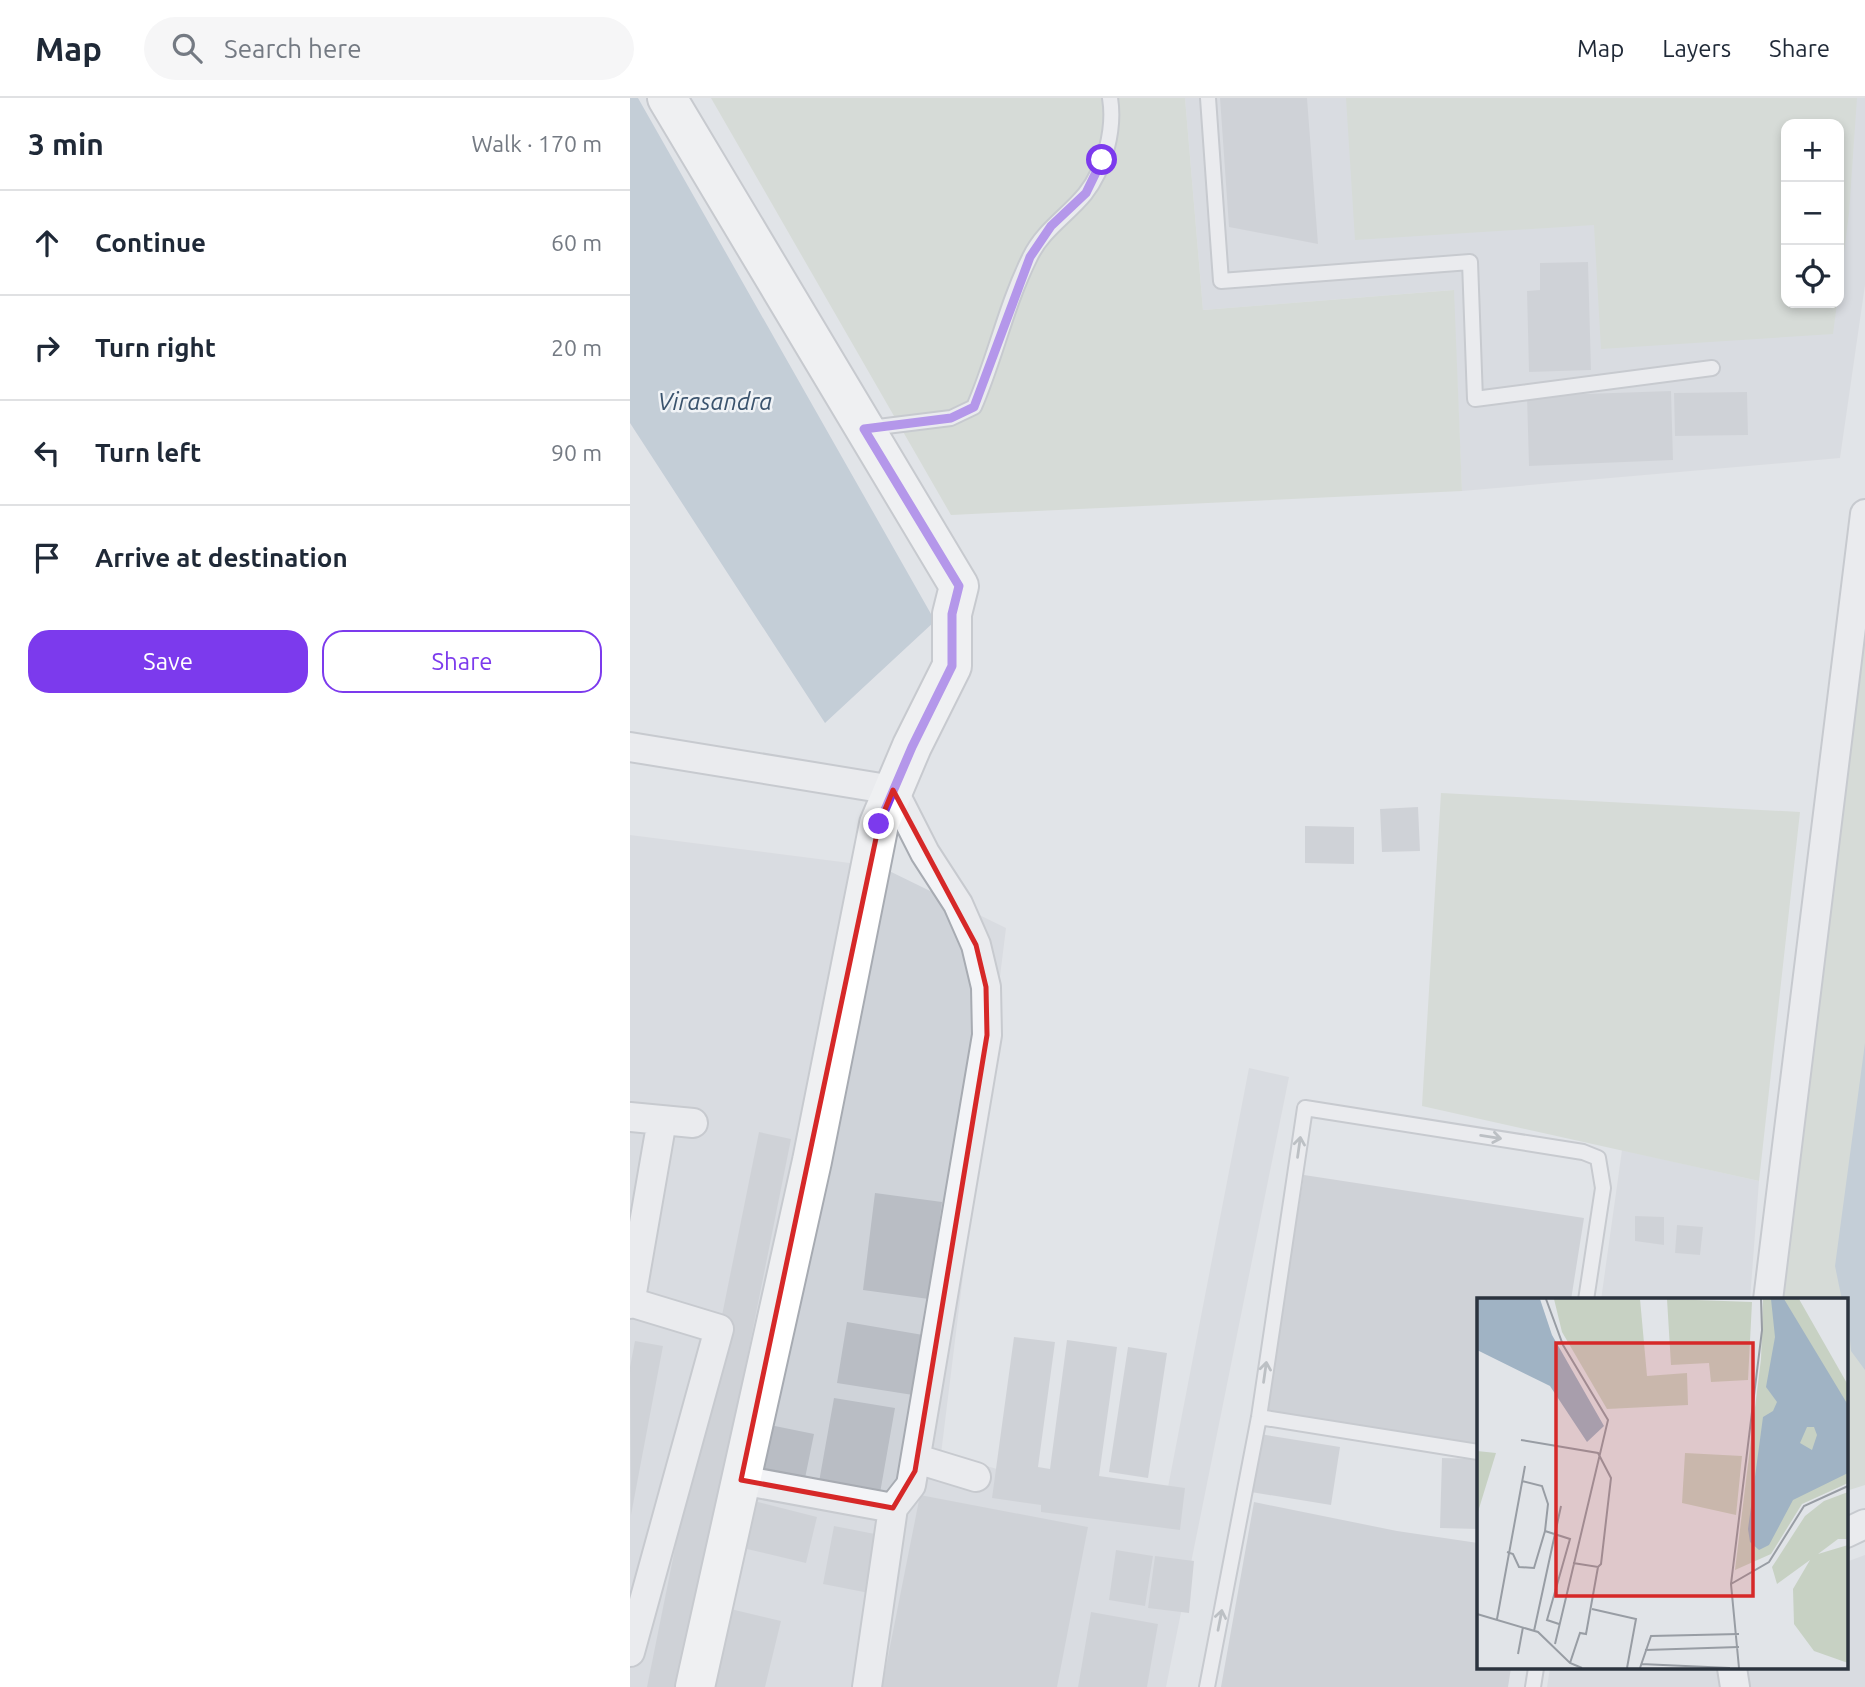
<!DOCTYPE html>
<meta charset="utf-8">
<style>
:root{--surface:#fff;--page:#f6f6f7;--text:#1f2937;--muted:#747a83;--line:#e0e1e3;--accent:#7c3aed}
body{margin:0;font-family:Ubuntu,sans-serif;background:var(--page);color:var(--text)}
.controls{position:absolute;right:21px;top:21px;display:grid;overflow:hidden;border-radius:14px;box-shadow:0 4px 10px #0003}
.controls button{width:63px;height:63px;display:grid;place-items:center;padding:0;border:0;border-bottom:2px solid var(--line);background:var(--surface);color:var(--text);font:35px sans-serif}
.stop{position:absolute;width:21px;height:21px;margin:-16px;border:5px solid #7c3aed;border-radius:50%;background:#fff}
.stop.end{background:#7c3aed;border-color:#fff;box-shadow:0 2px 7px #0008}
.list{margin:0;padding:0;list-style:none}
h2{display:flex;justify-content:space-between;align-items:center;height:91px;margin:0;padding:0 28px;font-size:30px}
h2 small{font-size:23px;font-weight:400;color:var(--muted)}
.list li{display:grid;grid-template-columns:46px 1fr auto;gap:21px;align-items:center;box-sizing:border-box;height:105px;padding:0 28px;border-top:2px solid var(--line)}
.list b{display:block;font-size:26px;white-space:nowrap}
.list em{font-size:23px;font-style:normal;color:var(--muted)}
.actions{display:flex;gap:14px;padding:21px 28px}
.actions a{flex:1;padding:16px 0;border:2px solid var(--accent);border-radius:21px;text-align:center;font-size:24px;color:var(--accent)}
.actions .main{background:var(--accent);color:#fff}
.icon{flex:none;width:38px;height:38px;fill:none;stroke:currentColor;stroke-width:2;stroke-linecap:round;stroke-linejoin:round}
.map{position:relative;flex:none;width:1235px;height:1589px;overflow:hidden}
header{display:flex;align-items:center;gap:42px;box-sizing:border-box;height:98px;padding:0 35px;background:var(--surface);border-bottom:2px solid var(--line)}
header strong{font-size:33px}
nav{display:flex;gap:38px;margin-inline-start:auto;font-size:24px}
.search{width:490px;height:63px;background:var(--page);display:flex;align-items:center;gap:18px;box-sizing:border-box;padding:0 24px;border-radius:38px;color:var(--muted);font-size:26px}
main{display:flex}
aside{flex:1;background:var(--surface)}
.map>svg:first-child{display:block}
.built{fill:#cfd3d9;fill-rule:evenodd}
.green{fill:#c7d1c3}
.water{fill:#a0b3c4}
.building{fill:#b9bdc4}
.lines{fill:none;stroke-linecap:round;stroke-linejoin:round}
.lane-casing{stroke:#a7abb2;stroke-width:18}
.street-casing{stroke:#a7abb2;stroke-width:32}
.secondary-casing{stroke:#a7abb2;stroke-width:42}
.lane{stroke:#f3f4f7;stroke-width:14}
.street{stroke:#f3f4f7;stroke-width:28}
.secondary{stroke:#fff;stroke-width:38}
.oneway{stroke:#8f949a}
.route{stroke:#7c3aed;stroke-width:9}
.marked{fill:none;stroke:#d62828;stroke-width:5;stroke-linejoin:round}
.labels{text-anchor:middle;stroke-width:5;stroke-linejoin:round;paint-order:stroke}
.water-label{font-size:24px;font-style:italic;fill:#3a536d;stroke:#f0f3f6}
.inset-road{fill:none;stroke:#989da4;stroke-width:2}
.view{fill:#d62828;fill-opacity:0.15;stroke:#d62828;stroke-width:3.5}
.inset-edge{fill:none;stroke:#2b333e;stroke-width:3.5}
</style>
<header>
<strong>Map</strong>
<div class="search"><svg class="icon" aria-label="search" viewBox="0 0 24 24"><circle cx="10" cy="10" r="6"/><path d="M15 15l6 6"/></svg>Search here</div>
<nav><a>Map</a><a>Layers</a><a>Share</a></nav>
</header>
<main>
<aside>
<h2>3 min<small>Walk · 170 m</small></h2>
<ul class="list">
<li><svg class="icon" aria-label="ahead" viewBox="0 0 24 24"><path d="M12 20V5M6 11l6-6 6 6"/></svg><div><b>Continue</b></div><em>60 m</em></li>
<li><svg class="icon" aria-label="right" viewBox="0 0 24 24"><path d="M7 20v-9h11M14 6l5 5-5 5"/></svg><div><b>Turn right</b></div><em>20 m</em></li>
<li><svg class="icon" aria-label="left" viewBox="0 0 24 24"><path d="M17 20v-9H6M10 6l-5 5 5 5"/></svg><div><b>Turn left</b></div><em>90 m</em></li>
<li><svg class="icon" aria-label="arrive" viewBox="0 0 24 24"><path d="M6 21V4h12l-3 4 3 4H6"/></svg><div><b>Arrive at destination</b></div></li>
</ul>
<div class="actions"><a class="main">Save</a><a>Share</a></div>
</aside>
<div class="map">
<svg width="1235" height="1589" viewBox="0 0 1235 1589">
<rect width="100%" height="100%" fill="#e1e4e8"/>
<path class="built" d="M 555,0 L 1235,0 L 1235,187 L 1210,360 L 832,393 L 823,192 L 573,212 ZM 1156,26 L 1209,26 L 1209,205 L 1156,205 Z
M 0,737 L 251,769 L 376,830 L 311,1356 L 533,1415 L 619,970 L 659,979 L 536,1589 L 0,1589 Z
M 992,1052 L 1129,1083 L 1120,1202 L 971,1202 Z
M 1235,1457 L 1235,1589 L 917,1589 L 920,1570 L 1216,1570 L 1216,1464 Z"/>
<path class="green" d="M 81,0 L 555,0 L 573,212 L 824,192 L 832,393 L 321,417 Z
M 716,0 L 1227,0 L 1219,115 L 1209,194 L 1209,26 L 1156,26 L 1156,205 L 1207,205 L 1203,236 L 971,251 L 964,127 L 725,142 Z
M 1235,538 L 1235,1387 L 1216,1393 L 1216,1202 L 1151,1202 Z
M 811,695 L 1170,714 L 1129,1083 L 792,1008 Z"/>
<path class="water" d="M 0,0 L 8,0 L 305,523 L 195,625 L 0,325 Z
M 1235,945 L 1235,1272 L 1221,1253 L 1216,1202 L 1212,1202 L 1205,1168 Z"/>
<path class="building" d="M 590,0 L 677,0 L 688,146 L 599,129 Z
M 958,164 L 961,272 L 899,274 L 897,193 L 910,192 L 910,165 Z
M 1041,293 L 1043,362 L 899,368 L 897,298 Z
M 1117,294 L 1118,337 L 1045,338 L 1044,295 Z
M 788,709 L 790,753 L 752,754 L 750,711 Z
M 675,728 L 724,729 L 724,766 L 675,765 Z
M 129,1034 L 161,1041 L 51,1589 L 17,1589 Z
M 674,1077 L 954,1120 L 941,1202 L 848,1202 L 848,1347 L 636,1314 Z
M 245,1095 L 312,1104 L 299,1201 L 233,1192 Z
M 1005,1118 L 1034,1119 L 1034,1147 L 1005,1143 Z
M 1047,1127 L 1073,1129 L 1070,1157 L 1045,1155 Z
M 217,1224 L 293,1237 L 283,1297 L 207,1285 Z
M 384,1239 L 425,1244 L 408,1369 L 420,1371 L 437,1242 L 487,1249 L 469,1378 L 555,1390 L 550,1432 L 411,1414 L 411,1407 L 362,1400 Z
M 5,1243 L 33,1248 L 1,1417 L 0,1269 Z
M 498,1249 L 537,1255 L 518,1380 L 479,1374 Z
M 204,1300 L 265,1310 L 250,1395 L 189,1384 Z
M 135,1326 L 184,1336 L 174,1385 L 125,1375 Z
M 630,1336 L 710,1349 L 701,1407 L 621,1394 Z
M 812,1360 L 848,1361 L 848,1431 L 810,1430 Z
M 290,1397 L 458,1429 L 427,1589 L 252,1589 Z
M 112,1400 L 187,1419 L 176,1465 L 100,1447 Z
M 624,1404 L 767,1433 L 848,1445 L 848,1570 L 881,1570 L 878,1589 L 591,1589 Z
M 204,1428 L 250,1437 L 239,1495 L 193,1486 Z
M 486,1452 L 523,1458 L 515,1508 L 479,1502 Z
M 525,1458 L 564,1463 L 559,1515 L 518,1510 Z
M 88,1508 L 151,1523 L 135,1589 L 68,1589 Z
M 461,1514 L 528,1526 L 517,1589 L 448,1589 Z"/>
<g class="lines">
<defs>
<path id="lane" d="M 578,0 L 591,183 L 840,164 L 845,301 L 1082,270
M 240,330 L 321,320 L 344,309 C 365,261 376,207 400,159 C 413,132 437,118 455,96 C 475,71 485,30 480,0
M 629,1319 L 848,1354
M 577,1589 L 629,1319 L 675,1010 L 953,1054 L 968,1060 L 973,1090 L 956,1202
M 903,1589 L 906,1570"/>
<path id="street" d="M 0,649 L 263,692 L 295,755 L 328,806 L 346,847 L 356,889 L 357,937 L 281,1387 L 263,1410 L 111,1382
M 0,1019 L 63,1025
M 1138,1202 L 1235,416
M 0,1204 L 89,1231 L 0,1554
M 0,1206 L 32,1022
M 287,1361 L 346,1379
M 1216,1435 L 1235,1426
M 1102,1570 L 1105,1589
M 237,1589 L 263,1410"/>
<path id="secondary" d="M 37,0 L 329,488 L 322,516 L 322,568 L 282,648 L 249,726 L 182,1063 L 65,1589"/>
</defs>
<use href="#lane" class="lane-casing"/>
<use href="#street" class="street-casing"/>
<use href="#secondary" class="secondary-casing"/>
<use href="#lane" class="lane"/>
<use href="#street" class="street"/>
<use href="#secondary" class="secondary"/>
</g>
<defs><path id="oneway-shaft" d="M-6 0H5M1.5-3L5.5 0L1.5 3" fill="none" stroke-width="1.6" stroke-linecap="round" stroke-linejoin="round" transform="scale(1.75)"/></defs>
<g class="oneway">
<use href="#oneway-shaft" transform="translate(861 1039) rotate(9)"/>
<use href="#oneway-shaft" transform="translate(669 1049) rotate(-82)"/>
<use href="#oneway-shaft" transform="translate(635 1274) rotate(-82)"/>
<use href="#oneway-shaft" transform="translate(590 1522) rotate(-79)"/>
</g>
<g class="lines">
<path class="route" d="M 249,726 L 282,649 L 322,568 L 322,516 L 329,488 L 234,331 L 321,320 L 344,309 L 400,159 L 421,128 L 456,95 L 472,62"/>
</g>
<path d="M0 0H1235V1589H0ZM 263,692 L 346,847 L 356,889 L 357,937 L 285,1373 L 263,1410 L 111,1382 L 249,726 Z" fill="#e1e4e8" fill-opacity=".55" fill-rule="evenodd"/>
<path class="marked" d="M 263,692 L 346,847 L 356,889 L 357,937 L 285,1373 L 263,1410 L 111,1382 L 249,726 Z"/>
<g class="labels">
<g class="water-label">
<text x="85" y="312">Virasandra</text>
</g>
</g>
<g transform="translate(847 1200)">
<rect width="371" height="371" fill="#e1e4e8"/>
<path d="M 77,1 L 163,1 L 170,78 L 210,75 L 211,107 L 130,111 L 85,34 ZM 190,1 L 275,4 L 271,82 L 234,84 L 232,65 L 194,67 ZM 286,1 L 322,1 L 371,87 L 371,185 L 325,206 L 294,256 L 258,272 L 284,61 ZM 0,153 L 19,155 L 0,217 ZM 208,155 L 265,158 L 259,217 L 205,205 ZM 371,194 L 371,241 L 361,241 L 341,256 L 371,247 L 371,365 L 337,353 L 317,326 L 316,291 L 333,262 L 300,286 L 295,269 L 328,218 L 347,203 Z" fill="#c7d1c3"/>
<path d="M 0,1 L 63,1 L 75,37 L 127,128 L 110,144 L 73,88 L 0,52 ZM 294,1 L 307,1 L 371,107 L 371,175 L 316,202 L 292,247 L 282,252 L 273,244 L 271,231 L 286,119 L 296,113 L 300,104 L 289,89 L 298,39 ZM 330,129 L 337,129 L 340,137 L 335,152 L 323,145 Z" fill="#a0b3c4" fill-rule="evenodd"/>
<path class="inset-road" d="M 69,1 L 86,47 L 131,122 L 78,346M 44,142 L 121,155 L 134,180 L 124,266 L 121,269 L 96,265M 45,183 L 65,188 L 71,206 L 68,233 L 93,241 L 70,322 L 82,326M 30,254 L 36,256 L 42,269 L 57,270 L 68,233M 254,286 L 285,32 L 284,1M 115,311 L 159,321 L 150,370M 0,316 L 61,334 L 93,365 L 105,370M 20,321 L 48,168M 57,333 L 84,208M 168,352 L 262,349M 41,356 L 46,329M 93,365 L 103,335 L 109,336 L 121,269M 164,366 L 253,370M 163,370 L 174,338 L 262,336M 262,370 L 254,286 L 292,264 L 327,208 L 371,188"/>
<path class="view" d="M 79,45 L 276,45 L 276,298 L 79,298 Z"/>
<rect width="371" height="371" class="inset-edge"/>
</g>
</svg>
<div class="controls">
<button>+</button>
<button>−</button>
<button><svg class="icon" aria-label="locate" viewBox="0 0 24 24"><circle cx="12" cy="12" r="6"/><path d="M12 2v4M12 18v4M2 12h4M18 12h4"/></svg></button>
</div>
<div class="stop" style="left:472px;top:62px"></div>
<div class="stop end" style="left:249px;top:726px"></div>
</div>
</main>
